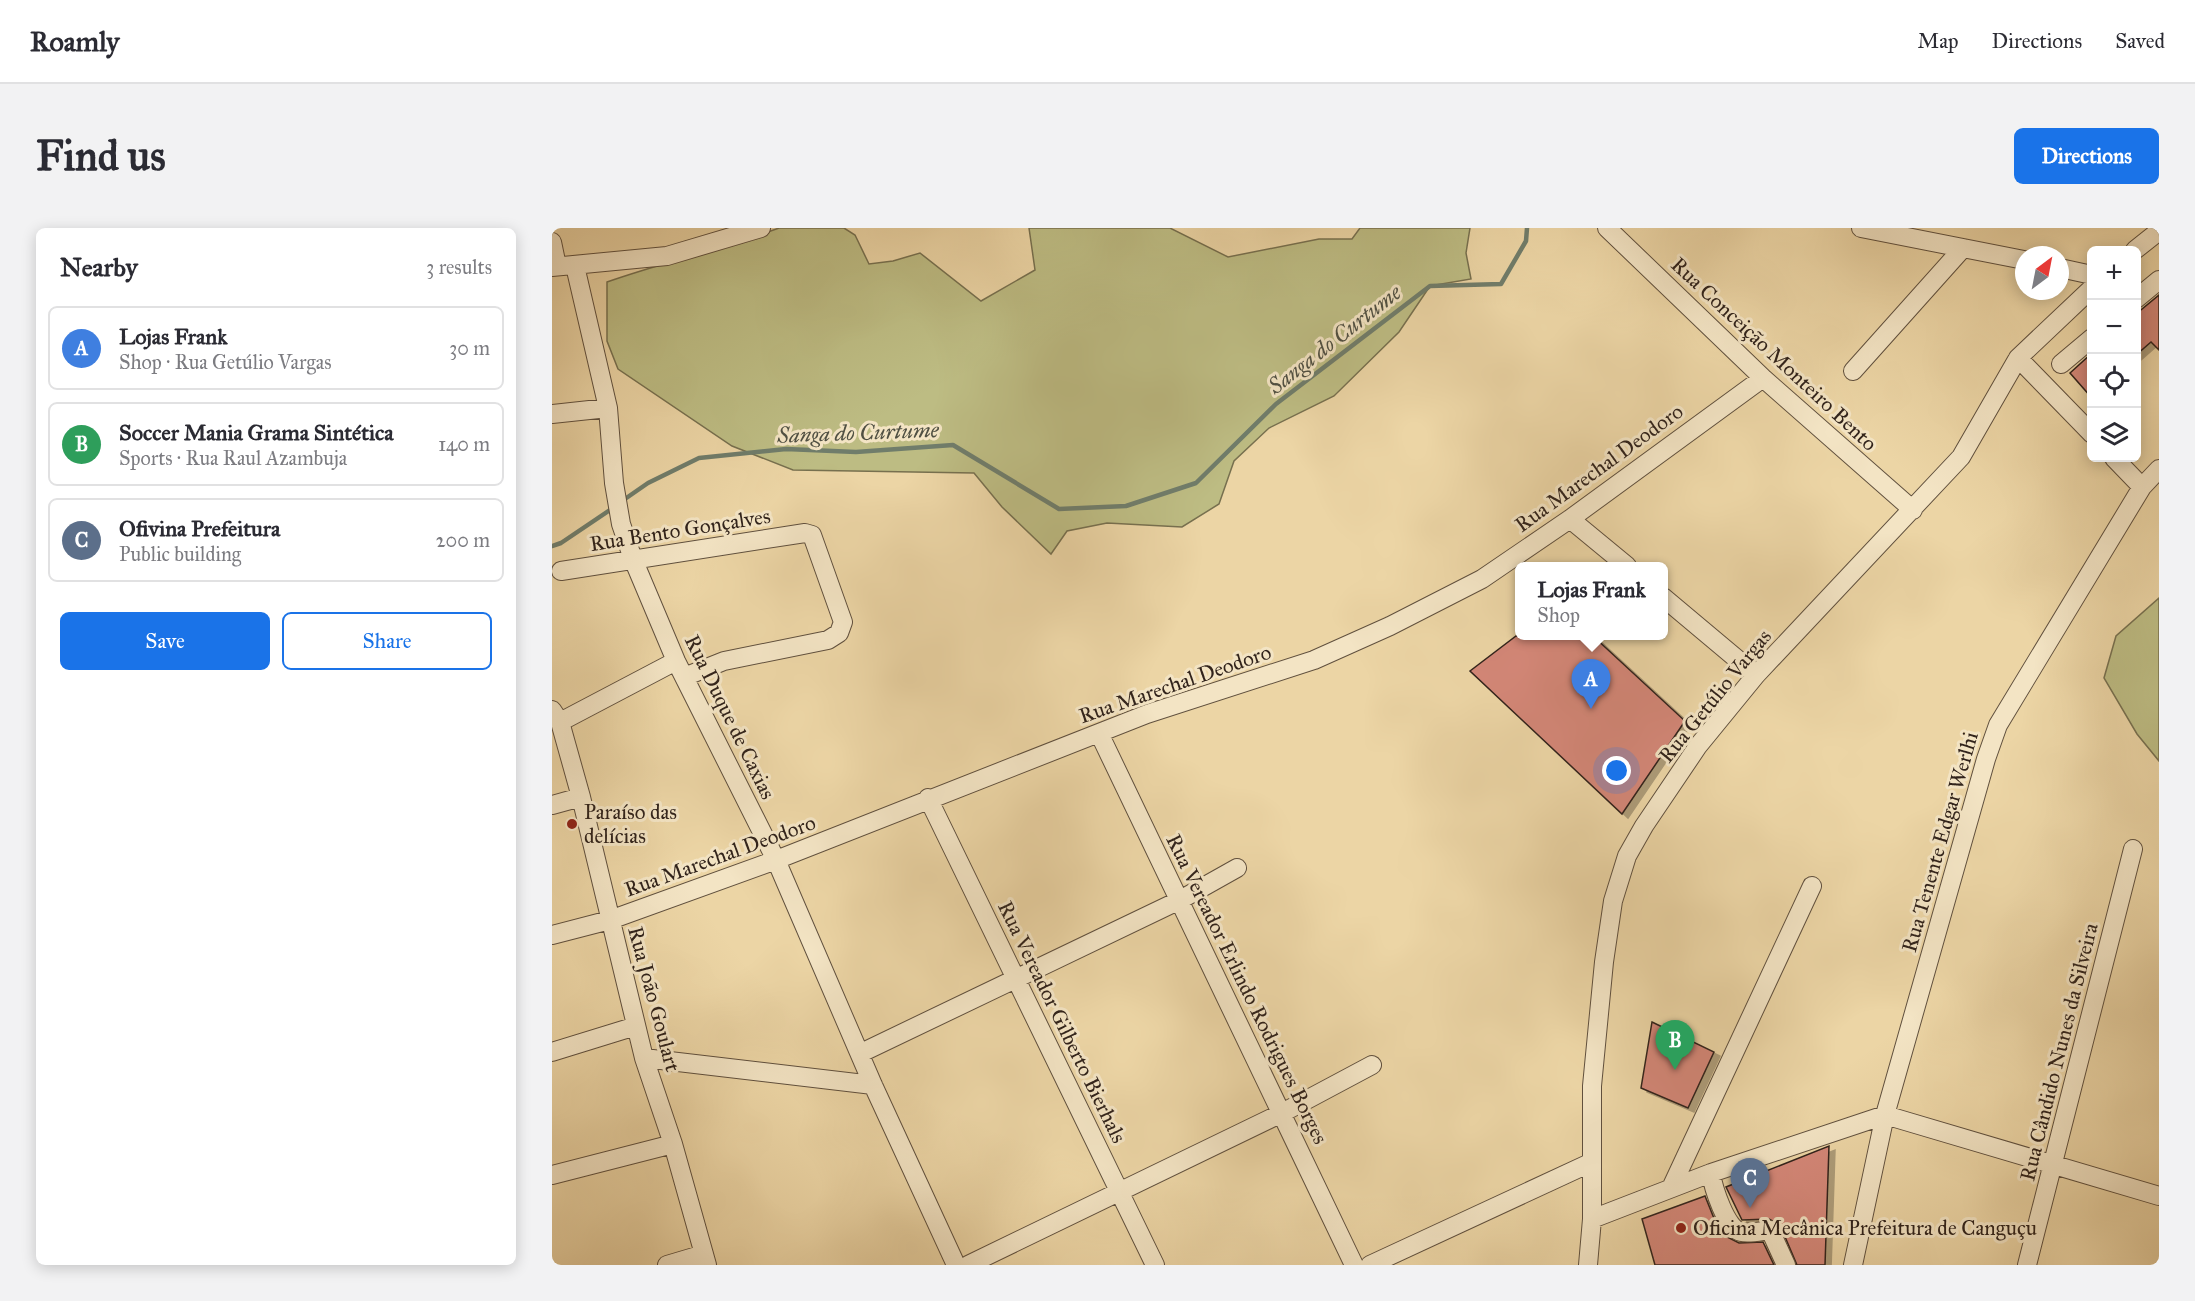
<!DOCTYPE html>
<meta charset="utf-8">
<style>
:root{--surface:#fff;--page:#f2f2f3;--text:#2b2b33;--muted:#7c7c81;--line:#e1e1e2;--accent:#1a73e8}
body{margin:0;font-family:"IM FELL Great Primer",serif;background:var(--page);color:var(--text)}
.controls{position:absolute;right:18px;top:18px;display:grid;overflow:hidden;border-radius:9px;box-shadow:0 3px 15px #0003}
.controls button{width:54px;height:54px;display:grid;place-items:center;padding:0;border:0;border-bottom:2px solid var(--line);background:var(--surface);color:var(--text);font:30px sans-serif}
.compass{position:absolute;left:1463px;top:18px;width:54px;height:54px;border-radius:50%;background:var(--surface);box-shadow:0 3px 15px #0003;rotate:32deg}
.you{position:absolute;left:1065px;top:543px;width:21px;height:21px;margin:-15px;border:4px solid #fff;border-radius:50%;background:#1a73e8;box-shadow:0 0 0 9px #1a73e833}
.badge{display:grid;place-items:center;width:39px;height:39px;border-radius:50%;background:var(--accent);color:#fff;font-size:20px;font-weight:700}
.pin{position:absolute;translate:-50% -50px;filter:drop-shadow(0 2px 3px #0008)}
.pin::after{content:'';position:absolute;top:32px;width:21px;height:18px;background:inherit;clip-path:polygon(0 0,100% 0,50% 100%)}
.popup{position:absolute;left:963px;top:334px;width:153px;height:78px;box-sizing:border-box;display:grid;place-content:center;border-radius:9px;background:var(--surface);filter:drop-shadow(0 2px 4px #0005);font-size:20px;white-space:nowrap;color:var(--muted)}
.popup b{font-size:22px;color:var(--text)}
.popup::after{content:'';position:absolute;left:50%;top:100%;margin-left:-12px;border:12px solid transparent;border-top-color:var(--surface)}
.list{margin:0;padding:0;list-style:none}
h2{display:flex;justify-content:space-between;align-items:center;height:78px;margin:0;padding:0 24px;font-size:26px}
h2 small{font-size:20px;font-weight:400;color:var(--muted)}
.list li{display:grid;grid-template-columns:39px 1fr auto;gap:18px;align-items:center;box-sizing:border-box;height:84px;margin:0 12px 12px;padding:0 12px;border:2px solid var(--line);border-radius:9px}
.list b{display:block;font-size:22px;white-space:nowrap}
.list p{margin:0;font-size:20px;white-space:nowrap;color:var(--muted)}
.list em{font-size:20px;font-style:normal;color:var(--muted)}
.actions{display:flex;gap:12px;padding:18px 24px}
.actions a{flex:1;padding:14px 0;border:2px solid var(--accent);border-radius:9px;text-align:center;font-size:21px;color:var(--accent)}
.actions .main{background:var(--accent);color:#fff}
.icon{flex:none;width:33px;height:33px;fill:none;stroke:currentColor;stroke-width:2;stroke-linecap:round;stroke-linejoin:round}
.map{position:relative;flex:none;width:1607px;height:1037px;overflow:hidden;border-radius:9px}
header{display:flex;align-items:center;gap:36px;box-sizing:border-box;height:84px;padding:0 30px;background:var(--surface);border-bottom:2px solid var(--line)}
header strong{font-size:28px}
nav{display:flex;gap:33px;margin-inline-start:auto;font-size:21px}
.intro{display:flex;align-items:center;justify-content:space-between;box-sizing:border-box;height:144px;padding:0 36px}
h1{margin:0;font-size:42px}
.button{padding:15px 27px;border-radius:9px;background:var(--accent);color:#fff;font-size:21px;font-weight:700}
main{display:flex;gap:36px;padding:0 36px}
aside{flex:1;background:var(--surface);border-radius:9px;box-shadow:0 3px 15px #0003}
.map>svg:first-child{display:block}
.green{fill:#bdbc83;stroke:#77704f;stroke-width:1.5}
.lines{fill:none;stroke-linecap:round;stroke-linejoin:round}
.stream{stroke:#707d6b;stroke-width:4.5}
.building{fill:#d48778;stroke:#31231b;stroke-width:1.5;filter:url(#shadow)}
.minor-casing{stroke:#60503e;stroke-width:20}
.minor{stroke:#f3e4c4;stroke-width:18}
.poi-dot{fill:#8f2418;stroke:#f3e4c4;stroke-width:2}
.labels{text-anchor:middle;stroke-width:6;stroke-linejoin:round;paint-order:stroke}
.street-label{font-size:21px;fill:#31231b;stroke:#f3e4c4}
.poi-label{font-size:21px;fill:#31231b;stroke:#f3e4c4;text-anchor:start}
.water-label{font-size:22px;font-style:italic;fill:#505043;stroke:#f3e4c4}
</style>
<header>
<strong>Roamly</strong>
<nav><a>Map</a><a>Directions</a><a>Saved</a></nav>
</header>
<div class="intro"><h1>Find us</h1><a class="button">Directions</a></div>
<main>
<aside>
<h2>Nearby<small>3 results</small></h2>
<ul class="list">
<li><span class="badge" style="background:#3f7fe0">A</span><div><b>Lojas Frank</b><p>Shop · Rua Getúlio Vargas</p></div><em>30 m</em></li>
<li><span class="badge" style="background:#2e9e5b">B</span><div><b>Soccer Mania Grama Sintética</b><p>Sports · Rua Raul Azambuja</p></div><em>140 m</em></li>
<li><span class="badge" style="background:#5c6f8a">C</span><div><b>Ofivina Prefeitura</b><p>Public building</p></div><em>200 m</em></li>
</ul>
<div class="actions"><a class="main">Save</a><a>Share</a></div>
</aside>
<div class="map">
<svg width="1607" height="1037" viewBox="0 0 1607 1037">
<defs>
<filter id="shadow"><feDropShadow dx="6" dy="4" stdDeviation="0" flood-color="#0004"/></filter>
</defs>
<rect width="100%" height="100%" fill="#ecd5a5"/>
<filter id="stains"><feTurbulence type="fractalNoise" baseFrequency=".00333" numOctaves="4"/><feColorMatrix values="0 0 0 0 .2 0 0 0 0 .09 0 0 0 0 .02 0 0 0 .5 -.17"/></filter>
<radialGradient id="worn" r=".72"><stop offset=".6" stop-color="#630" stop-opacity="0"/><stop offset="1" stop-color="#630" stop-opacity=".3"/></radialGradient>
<path class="green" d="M 227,0 L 292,0 L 303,7 L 317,36 L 341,33 L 368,25 L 429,73 L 483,42 L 477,0 L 618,0 L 676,29 L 767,11 L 800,11 L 808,0 L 918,0 L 914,25 L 919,51 L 878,58 L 847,104 L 782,168 L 717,200 L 682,233 L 667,276 L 630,299 L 555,295 L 515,303 L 499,326 L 450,279 L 422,245 L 241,242 L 180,218 L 66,141 L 55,113 L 55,54 C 112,34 170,21 227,0 Z
M 1607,370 L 1607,533 L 1585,506 L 1552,450 L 1564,408 Z"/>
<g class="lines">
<path class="stream" d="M 70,273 L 96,255 L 147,230 L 234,221 L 304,224 L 401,217 L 507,281 L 574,278 L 644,255 L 724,176 L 878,58 L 949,56 L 974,13 L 975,0
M 0,318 L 9,315 L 61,280"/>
</g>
<path class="building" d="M 1607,67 L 1607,122 L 1599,114 L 1584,127 L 1584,86 Z
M 1539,126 L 1539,169 L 1518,145 Z
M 964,408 L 1041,408 L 1133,493 L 1070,586 L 918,443 Z
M 1100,794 L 1162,824 L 1136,880 L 1089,860 Z
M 1277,918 L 1273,1037 L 1245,1037 L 1228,997 L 1217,991 L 1190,992 L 1174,959 Z
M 1153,968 L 1163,993 L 1175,1009 L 1187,1015 L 1211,1014 L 1222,1037 L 1103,1037 L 1090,991 Z"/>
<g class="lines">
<defs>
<path id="minor" d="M 1055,0 L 1211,150 L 1361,282
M 1309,0 L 1472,32
M 0,14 L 5,38
M 1583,22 L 1607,3
M 23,38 L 56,180 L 62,255 L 69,296 L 81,331 L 124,433 L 224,632 L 321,857 L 404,1037
M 0,39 L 115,28 L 209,0
M 1508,40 L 1540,47
M 1584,71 L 1607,52
M 1466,130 L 1540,206
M 1509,136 L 1540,110
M 1301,143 L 1411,20
M 0,186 L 56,180
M 1562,230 L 1590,259
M 1018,291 L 1075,338
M 9,343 L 253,305 L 260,307 L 291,394 L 287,405 L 276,412 L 172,433 L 132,449
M 1111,369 L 1204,447
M 0,482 L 8,494 L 29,569 L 92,830 L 121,916 L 155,1037
M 8,494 L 124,433
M 547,505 L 802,1037
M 376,570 L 603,1037
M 0,577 L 29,569
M 0,707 L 58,692 L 224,632 L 595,486 L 762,432 L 838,398 L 930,351 L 1018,291 L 1211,150
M 0,824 L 84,798
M 309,825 L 628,672 L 685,640
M 92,830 L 321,857
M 1159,945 C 1161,959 1174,1001 1189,1004 C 1198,1006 1209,1003 1218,1002 L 1234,1037
M 0,947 L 121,916
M 1119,960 L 1260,658
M 1040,991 L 1159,945 L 1333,887 L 1607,968
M 115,1037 L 152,1026
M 416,1037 L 730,885 L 820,837
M 818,1037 L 1038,935
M 1036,1037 L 1040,991 L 1040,858 L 1052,734 L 1061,673 L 1075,628 L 1092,598 L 1146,518 L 1204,447 L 1409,229 L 1466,130 L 1540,60
M 1301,1037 L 1333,887 L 1434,531 L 1446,497 L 1590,259 L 1607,241
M 1475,1037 L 1581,621"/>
</defs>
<use href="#minor" class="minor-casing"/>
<use href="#minor" class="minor"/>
</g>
<g class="poi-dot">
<circle cx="20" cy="596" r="6"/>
<circle cx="1129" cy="1000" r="6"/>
</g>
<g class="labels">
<g class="street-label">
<text transform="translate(1222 126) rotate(43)" y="7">Rua Conceição Monteiro Bento</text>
<text transform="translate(1047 240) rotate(-36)" y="7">Rua Marechal Deodoro</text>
<text transform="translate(128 302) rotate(-9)" y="7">Rua Bento Gonçalves</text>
<text transform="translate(623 456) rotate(-19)" y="7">Rua Marechal Deodoro</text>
<text transform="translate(1163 468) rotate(-51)" y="7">Rua Getúlio Vargas</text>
<text transform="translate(178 489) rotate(64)" y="7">Rua Duque de Caxias</text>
<text transform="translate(1388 614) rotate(-74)" y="7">Rua Tenente Edgar Werlhi</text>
<text transform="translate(168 628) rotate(-20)" y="7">Rua Marechal Deodoro</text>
<text transform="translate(695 761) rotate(64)" y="7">Rua Vereador Erlindo Rodrigues Borges</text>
<text transform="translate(102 771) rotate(75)" y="7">Rua João Goulart</text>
<text transform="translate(510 794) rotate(64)" y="7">Rua Vereador Gilberto Bierhals</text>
<text transform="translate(1507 824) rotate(-76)" y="7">Rua Cândido Nunes da Silveira</text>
</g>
<g class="poi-label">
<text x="32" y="591">Paraíso das<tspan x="32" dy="24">delícias</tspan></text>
<text x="1141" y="1007">Oficina Mecânica Prefeitura de Canguçu</text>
</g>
<g class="water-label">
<text transform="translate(782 111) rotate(-38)" y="8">Sanga do Curtume</text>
<text transform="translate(306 204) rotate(-2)" y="8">Sanga do Curtume</text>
</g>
</g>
<rect width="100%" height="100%" filter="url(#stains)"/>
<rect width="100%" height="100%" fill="url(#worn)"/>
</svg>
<div class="controls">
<button>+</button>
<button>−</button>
<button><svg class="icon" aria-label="locate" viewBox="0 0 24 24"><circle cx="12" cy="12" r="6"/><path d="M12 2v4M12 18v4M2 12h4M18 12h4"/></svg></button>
<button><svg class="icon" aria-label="layers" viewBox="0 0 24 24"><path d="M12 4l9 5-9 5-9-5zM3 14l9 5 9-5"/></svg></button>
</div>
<svg class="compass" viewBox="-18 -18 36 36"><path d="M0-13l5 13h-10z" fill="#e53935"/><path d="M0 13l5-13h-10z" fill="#7c7c81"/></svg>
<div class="you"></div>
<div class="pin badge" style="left:1039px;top:481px;background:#3f7fe0">A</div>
<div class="popup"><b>Lojas Frank</b>Shop</div>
<div class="pin badge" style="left:1123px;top:842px;background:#2e9e5b">B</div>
<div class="pin badge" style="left:1198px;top:980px;background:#5c6f8a">C</div>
</div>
</main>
